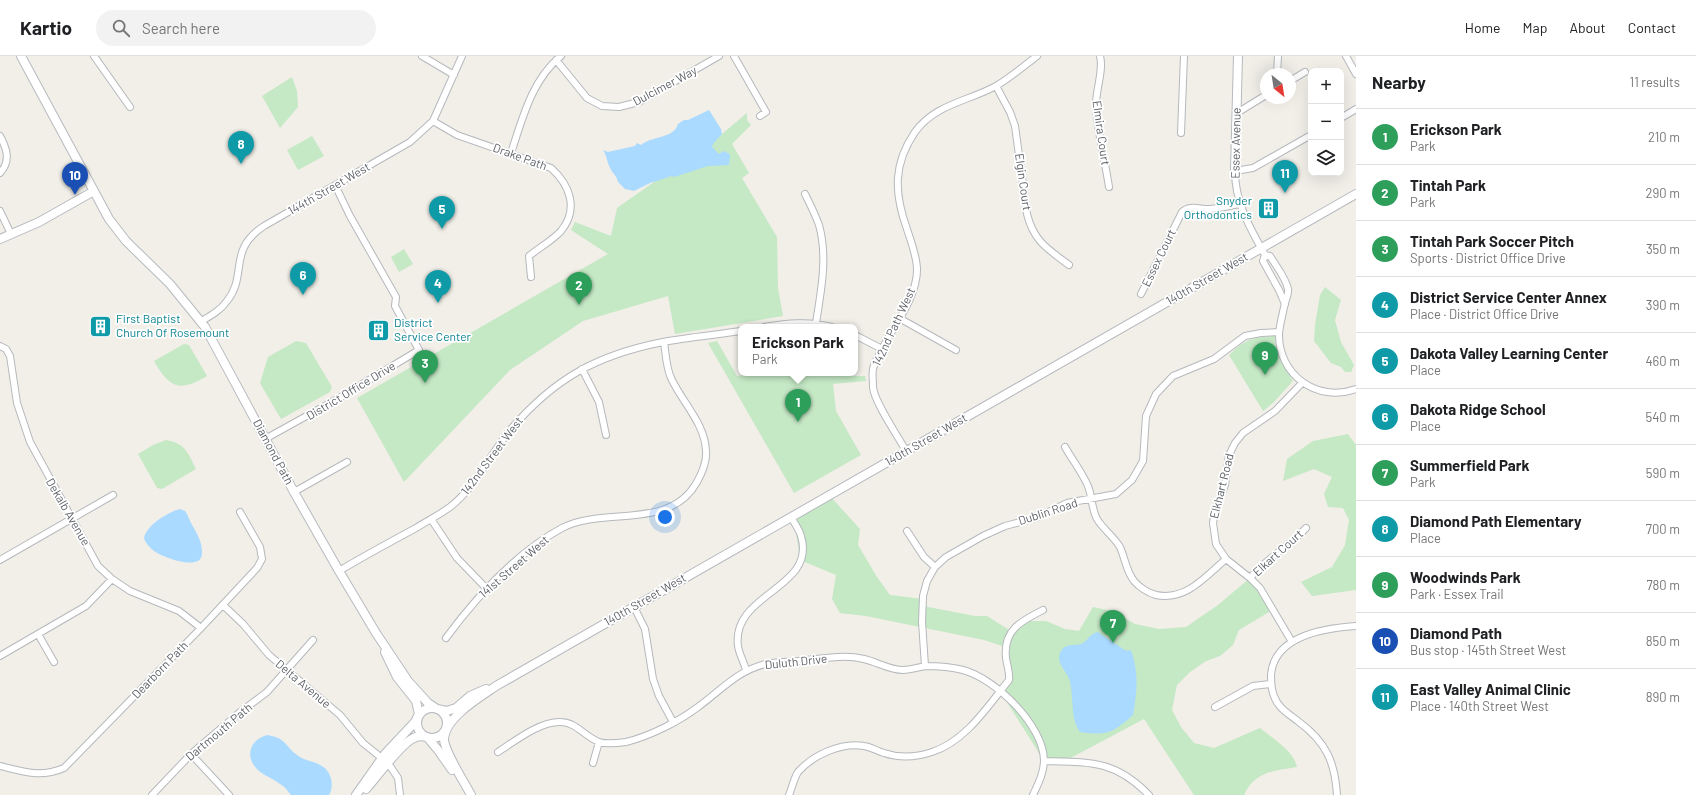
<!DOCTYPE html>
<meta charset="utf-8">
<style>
:root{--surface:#fff;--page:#f2f2f2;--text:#202124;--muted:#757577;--line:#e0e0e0;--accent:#1a73e8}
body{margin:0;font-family:Barlow,sans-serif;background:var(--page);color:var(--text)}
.controls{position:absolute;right:12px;top:12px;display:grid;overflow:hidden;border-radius:8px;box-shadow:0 4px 16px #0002}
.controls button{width:36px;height:36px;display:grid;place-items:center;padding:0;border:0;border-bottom:1px solid var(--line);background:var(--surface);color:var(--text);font:20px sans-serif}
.compass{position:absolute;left:1260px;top:12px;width:36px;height:36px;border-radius:50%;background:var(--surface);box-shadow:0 4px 16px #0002;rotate:150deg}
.you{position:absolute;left:665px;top:461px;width:14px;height:14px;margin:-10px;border:3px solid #fff;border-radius:50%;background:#1a73e8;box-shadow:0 0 0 6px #1a73e833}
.badge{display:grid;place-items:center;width:26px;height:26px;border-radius:50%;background:var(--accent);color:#fff;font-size:13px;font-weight:700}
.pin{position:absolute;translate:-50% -33px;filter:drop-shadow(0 1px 2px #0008)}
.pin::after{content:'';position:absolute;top:21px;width:14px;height:12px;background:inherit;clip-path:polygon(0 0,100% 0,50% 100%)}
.popup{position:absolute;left:738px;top:268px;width:120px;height:52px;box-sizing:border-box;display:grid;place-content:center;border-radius:8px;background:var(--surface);filter:drop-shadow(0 1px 3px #0005);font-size:13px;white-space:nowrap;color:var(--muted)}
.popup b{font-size:15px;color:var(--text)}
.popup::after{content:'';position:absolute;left:50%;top:100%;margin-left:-8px;border:8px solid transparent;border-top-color:var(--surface)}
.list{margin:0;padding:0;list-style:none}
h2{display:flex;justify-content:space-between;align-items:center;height:52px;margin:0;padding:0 16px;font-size:17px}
h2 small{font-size:13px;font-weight:400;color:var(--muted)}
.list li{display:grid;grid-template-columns:26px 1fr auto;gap:12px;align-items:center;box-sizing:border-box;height:56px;padding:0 16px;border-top:1px solid var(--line)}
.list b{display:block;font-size:15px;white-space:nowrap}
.list p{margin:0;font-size:13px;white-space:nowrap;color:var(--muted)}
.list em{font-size:13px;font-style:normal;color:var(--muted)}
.icon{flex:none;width:22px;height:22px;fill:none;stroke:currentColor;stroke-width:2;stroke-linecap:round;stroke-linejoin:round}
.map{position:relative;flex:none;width:1356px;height:739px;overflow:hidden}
header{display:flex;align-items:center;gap:24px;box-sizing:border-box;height:56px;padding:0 20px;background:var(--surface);border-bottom:1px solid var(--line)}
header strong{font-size:19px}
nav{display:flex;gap:22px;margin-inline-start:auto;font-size:14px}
.search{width:280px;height:36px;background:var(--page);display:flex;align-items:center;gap:10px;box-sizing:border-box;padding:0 14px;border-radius:22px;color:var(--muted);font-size:15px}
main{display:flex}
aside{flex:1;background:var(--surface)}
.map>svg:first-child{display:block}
.green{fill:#c5e8c5}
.water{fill:#aadaff}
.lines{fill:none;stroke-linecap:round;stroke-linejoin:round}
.street-casing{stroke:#b5b8bc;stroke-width:8}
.secondary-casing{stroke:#b6babf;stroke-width:10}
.street{stroke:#fff;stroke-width:6}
.secondary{stroke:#fff;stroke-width:8}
.labels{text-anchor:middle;stroke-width:3.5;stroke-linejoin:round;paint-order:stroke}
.street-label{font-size:12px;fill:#5f6368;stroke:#fff}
.culture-label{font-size:12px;fill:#0d838f;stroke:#fff;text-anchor:start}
</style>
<header>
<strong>Kartio</strong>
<div class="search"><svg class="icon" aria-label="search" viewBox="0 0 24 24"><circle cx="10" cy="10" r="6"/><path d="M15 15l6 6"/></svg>Search here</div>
<nav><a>Home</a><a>Map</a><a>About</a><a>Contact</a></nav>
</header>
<main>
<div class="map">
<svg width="1356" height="739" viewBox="0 0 1356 739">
<rect width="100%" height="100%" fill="#f1efe8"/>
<path class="green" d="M 292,21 L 297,35 L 298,51 L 280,72 L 262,40 Z
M 747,57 L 747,64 L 751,69 L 732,88 L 749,117 L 742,122 L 777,181 L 778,232 L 783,260 L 675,278 L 668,240 L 583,265 L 510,314 L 404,426 L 357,342 L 608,198 L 571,174 L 575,166 L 611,180 L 617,152 L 722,78 Z
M 312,80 L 324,100 L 298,114 L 287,94 Z
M 404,193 L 413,208 L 399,216 L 391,201 Z
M 1325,231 L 1341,244 L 1335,264 L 1341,286 L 1354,309 L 1351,316 L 1345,316 L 1341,311 L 1331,307 L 1314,285 L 1315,269 L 1320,239 Z
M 1275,280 C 1275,303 1284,308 1293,325 L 1273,347 L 1263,355 L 1229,299 C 1245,283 1253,281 1275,280 Z
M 296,285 L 306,287 L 332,331 L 330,336 L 281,363 L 260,327 L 268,301 Z
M 717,285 L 737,320 L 757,317 L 824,317 L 832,320 L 865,320 L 866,325 L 833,328 L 836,355 L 861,399 L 794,437 L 708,287 Z
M 184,288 L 189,289 L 207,320 C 180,336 170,333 154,305 Z
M 1348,378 L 1356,389 L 1356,534 L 1312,540 L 1301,526 L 1332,511 L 1345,489 L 1349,464 L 1343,452 L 1328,451 L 1324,438 L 1332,421 L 1314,413 L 1283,425 L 1287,403 L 1313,385 Z
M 166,384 C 185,387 188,397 196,413 L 162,433 L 157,432 L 138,398 L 153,389 Z
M 829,439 L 860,473 L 858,489 L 877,521 L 890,539 L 923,543 L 923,550 L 975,560 L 987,560 L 1011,575 L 1021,565 L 1046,565 L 1065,573 L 1079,575 L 1093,551 L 1112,555 L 1135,568 L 1159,573 L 1186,571 L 1218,549 L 1250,522 L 1274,553 L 1239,574 L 1233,589 L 1220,600 L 1206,605 L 1190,616 L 1177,629 L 1172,654 L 1181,671 L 1194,687 L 1214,692 L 1260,672 C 1273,683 1293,694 1297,711 C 1274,715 1255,715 1244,739 L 1194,739 L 1144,663 L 1063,706 L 1044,705 L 1000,635 L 1009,624 L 1005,591 L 984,584 L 866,560 L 840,557 L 832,543 L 836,519 L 800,504 L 795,468 L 791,461 Z"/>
<path class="water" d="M 709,54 L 721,73 L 722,78 L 713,88 L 712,91 L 719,98 L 723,95 L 730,98 L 729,109 L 708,110 L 674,121 L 672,120 L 650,127 L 634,135 L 625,133 L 618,126 C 617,120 613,118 610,112 C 607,106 607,100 603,94 L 608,96 L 612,95 L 635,90 L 637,87 L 641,89 C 651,80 674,83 678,68 L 684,64 L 688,64 Z
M 180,453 L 185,455 L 187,458 C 192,472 203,482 202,498 C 201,516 162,501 154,495 C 149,491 147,488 144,483 C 145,470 168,456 180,453 Z
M 1098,576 L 1123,593 L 1127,595 L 1131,594 C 1139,616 1137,636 1133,659 C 1113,677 1107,680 1080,676 C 1070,662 1074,643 1070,626 C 1068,615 1054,607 1061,595 C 1066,587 1074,590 1081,588 C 1088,585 1090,577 1098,576 Z
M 267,679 C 288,682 285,692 300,701 C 306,705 314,705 320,709 C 331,714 335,729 329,739 L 291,739 C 288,735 284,730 280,728 C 274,723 265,720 259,715 C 244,702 249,684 267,679 Z"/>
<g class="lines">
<defs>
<path id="street" d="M 94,0 L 130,51
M 422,0 L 454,19
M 734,0 L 766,56 L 760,60
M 1100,0 C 1104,15 1095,35 1096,52 C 1098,78 1105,105 1109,131
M 1346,0 L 1356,18
M 556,4 L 587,42 L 602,50 L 619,51 L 639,46 L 719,0
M 1277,18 L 1278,0
M 1290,25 L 1305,16
M 996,30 L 1010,56 L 1015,70 L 1027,158 C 1034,186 1048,193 1069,209
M 1237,57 L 1266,39
M 1341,62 L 1356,53
M 433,65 L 457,79 L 551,112 C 570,129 579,153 561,175 C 553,184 539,192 529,200 L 531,221
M 1181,77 L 1184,0
M 0,80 C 7,93 11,105 0,117
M 511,97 C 522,64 532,23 561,0
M 805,138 C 810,148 815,158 819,169 C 828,201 821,235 816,267
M 0,155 L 11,178
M 1265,199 L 1270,200 C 1276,210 1286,222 1288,233 C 1289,237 1286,243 1285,247 C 1283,256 1280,268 1279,277 C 1278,319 1317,347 1356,333
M 1141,238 L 1182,156 C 1190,148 1201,154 1210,153 C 1220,152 1230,150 1239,148
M 1285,248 L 1279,234 L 1263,205 L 1265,199 C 1250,172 1235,147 1235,115 L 1253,112 L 1311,79
M 899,262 L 956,294
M 200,266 C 210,260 220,255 227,245 C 248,219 227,194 264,170 L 410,86 L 433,65 L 462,0
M 764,271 C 788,267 809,265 832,271
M 855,279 L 882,293
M 0,290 L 6,293 L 10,300 L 17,347 L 30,386 L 98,510 L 112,523 L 130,535 L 179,555 L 201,572
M 582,313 L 599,346 L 606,379
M 265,383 L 339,342 L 419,294 L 395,250 L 396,241 L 350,160 L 335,129
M 1065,391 C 1071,402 1086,422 1089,433 C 1092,442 1092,454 1097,463 C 1103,473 1114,481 1120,491 C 1125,502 1126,515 1134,525 C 1139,531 1148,537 1156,539 C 1186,545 1205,521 1226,503
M 906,395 C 898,380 874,346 873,331 C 873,325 872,318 873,313 C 874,308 877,303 879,299 C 891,273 917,243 917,214 C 917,200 911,186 907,173 C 894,137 893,108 915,76 C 935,48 969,45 996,30 C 1010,22 1024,10 1037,0
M 294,436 L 347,406
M 431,463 L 457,502 L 486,532
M 907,475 L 924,501 L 935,511
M 0,504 L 113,439
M 339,515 C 364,500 390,486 416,472 C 427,465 439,459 450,451 C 476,431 490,398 511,373 C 555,322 597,299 663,286 C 689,281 715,279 741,275
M 1250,522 C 1267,502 1289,491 1306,472
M 223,549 L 243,568 L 269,599 L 340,659 L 363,687 L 388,707 L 398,722 L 400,739
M 634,551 L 645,573 L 653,623 L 659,640 L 673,666
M 38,578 L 54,606
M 446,582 C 477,540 516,497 562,472 C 605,450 670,475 697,426 C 702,417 707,405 706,395 C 705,368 683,347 672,324 C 666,313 666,299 664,286
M 1292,586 L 1260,532 L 1250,522 L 1226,503 L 1216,488 L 1213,467 L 1215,455 L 1225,429 L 1229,399 L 1235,387 L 1243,377 L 1275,355 L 1302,327
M 0,600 L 86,550 L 112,523
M 925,610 L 922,566 L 923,540 L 927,525 L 935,511 L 946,501 L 983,480 L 1005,470 L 1036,462 L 1067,447 L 1116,438 L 1132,424 L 1143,405 L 1146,360 L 1156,338 L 1173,320 L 1214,303 L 1245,280 L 1261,277 L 1279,276
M 746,614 C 744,606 739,598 738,590 C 731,537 817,533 801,480 C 799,473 794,467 791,461
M 1215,651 L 1253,630 L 1270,628
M 498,696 C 515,685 540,665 561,666 C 576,666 585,681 599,686 C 605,688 619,687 626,686 C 650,680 678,666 698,651 C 720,635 737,615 765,608 C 775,606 787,606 798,605 C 820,603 843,598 864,603 C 877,606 890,614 903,614 C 911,614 919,611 926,610 C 938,610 951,611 963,614 C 996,623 1043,669 1044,704 C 1044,717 1038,728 1033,739
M 191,698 L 229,739
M 1044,705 C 1090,706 1115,704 1149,739
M 593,707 L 599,686
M 0,710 C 25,716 40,722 64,712 L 201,572 L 257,512 L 262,503 L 260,491 L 240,456
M 152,739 L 191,698 L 239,657 L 267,636 L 313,584
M 789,739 C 792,732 794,722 798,716 C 813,699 841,686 864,690 C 871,691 877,695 884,697 C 899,702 917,701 932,696 C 966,685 988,650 1009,624 C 1010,616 1007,610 1006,602 C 1003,574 1021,565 1043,554
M 1337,739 C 1335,706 1326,686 1299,666 C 1289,658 1278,652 1274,640 C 1271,633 1271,626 1271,619 C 1274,580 1325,572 1356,570"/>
<path id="secondary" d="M 21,0 L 109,163 L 126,185 L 170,228 L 205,271 L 294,436 L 339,515 L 376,577 L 408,625 L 428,647 L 437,653 L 447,655 L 456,652 L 470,640 L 486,633
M 1235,115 L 1238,0
M 0,183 L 39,166 L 94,135
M417 667a15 15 0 1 1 30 0a15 15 0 1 1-30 0Z
M 366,733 C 375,723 401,688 412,683 C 416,680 422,680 427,681 L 438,694 L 452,714
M 356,739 L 385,698 L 415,666 L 419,658 L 416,645 L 397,621 L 385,596
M 471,739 C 464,726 445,696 444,684 C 444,662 480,641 496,630 L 1356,138"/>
</defs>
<use href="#street" class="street-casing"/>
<use href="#secondary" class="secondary-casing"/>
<use href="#street" class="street"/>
<use href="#secondary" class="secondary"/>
</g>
<defs>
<symbol id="building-square" viewBox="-11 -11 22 22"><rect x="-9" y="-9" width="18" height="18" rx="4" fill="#0f9aa8" stroke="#fff"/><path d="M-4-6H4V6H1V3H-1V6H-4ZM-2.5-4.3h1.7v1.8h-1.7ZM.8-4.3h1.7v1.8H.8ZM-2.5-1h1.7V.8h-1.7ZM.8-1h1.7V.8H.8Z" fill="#fff"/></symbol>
</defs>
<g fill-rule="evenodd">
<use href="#building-square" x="1256" y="140" width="25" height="25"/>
<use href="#building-square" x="88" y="258" width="25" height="25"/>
<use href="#building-square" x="366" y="262" width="25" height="25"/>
</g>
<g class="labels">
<g class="street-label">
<text transform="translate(665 30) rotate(-28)" y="4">Dulcimer Way</text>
<text transform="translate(1101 77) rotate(82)" y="4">Elmira Court</text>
<text transform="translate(1236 87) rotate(-89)" y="4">Essex Avenue</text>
<text transform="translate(520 101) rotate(20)" y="4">Drake Path</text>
<text transform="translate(1023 126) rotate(82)" y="4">Elgin Court</text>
<text transform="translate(329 133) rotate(-30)" y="4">144th Street West</text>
<text transform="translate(1159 202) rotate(-64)" y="4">Essex Court</text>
<text transform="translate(1207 223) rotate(-30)" y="4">140th Street West</text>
<text transform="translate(894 271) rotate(-65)" y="4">142nd Path West</text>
<text transform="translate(351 335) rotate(-31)" y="4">District Office Drive</text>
<text transform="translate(926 384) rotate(-30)" y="4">140th Street West</text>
<text transform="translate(273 396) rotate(62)" y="4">Diamond Path</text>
<text transform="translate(492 400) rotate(-53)" y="4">142nd Street West</text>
<text transform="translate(1222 430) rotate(-76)" y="4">Elkhart Road</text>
<text transform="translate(68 456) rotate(60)" y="4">Dekalb Avenue</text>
<text transform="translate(1048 456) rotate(-18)" y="4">Dublin Road</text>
<text transform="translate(1278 497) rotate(-42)" y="4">Elkart Court</text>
<text transform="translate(514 511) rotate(-41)" y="4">141st Street West</text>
<text transform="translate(645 544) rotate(-30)" y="4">140th Street West</text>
<text transform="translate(796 606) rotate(-6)" y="4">Duluth Drive</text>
<text transform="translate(160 614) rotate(-46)" y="4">Dearborn Path</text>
<text transform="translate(303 628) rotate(40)" y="4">Delta Avenue</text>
<text transform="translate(219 676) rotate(-40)" y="4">Dartmouth Path</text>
</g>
<g class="culture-label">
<text x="1252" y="149" text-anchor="end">Snyder<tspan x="1252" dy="14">Orthodontics</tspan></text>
<text x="116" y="267">First Baptist<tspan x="116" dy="14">Church Of Rosemount</tspan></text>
<text x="394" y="271">District<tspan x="394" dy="14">Service Center</tspan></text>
</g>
</g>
</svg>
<div class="controls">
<button>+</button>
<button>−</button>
<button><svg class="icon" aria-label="layers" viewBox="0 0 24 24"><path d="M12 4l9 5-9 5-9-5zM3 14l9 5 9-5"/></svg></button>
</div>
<svg class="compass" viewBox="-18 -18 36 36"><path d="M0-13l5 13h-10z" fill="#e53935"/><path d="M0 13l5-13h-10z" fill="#757577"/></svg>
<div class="you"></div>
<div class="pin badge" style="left:798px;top:366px;background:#2e9e5b">1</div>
<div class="popup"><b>Erickson Park</b>Park</div>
<div class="pin badge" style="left:579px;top:249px;background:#2e9e5b">2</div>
<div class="pin badge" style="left:425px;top:327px;background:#2e9e5b">3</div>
<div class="pin badge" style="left:438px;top:247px;background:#0f9aa8">4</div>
<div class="pin badge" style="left:442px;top:173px;background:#0f9aa8">5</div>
<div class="pin badge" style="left:303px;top:239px;background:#0f9aa8">6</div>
<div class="pin badge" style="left:1113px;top:587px;background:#2e9e5b">7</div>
<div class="pin badge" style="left:241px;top:108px;background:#0f9aa8">8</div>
<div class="pin badge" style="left:1265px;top:319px;background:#2e9e5b">9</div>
<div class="pin badge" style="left:75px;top:139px;background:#1a4fb4">10</div>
<div class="pin badge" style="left:1285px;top:137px;background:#0f9aa8">11</div>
</div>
<aside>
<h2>Nearby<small>11 results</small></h2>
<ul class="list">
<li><span class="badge" style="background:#2e9e5b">1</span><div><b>Erickson Park</b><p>Park</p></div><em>210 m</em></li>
<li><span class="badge" style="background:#2e9e5b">2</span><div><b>Tintah Park</b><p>Park</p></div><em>290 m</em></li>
<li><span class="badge" style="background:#2e9e5b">3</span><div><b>Tintah Park Soccer Pitch</b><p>Sports · District Office Drive</p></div><em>350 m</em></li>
<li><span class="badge" style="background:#0f9aa8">4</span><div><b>District Service Center Annex</b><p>Place · District Office Drive</p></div><em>390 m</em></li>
<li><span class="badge" style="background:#0f9aa8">5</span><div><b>Dakota Valley Learning Center</b><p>Place</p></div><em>460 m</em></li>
<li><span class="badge" style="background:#0f9aa8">6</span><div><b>Dakota Ridge School</b><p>Place</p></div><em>540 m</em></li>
<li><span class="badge" style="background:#2e9e5b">7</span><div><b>Summerfield Park</b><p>Park</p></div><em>590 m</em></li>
<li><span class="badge" style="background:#0f9aa8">8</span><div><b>Diamond Path Elementary</b><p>Place</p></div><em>700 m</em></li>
<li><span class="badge" style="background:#2e9e5b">9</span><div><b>Woodwinds Park</b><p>Park · Essex Trail</p></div><em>780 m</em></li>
<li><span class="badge" style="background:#1a4fb4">10</span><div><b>Diamond Path</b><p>Bus stop · 145th Street West</p></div><em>850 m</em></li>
<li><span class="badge" style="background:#0f9aa8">11</span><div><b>East Valley Animal Clinic</b><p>Place · 140th Street West</p></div><em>890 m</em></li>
</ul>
</aside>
</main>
